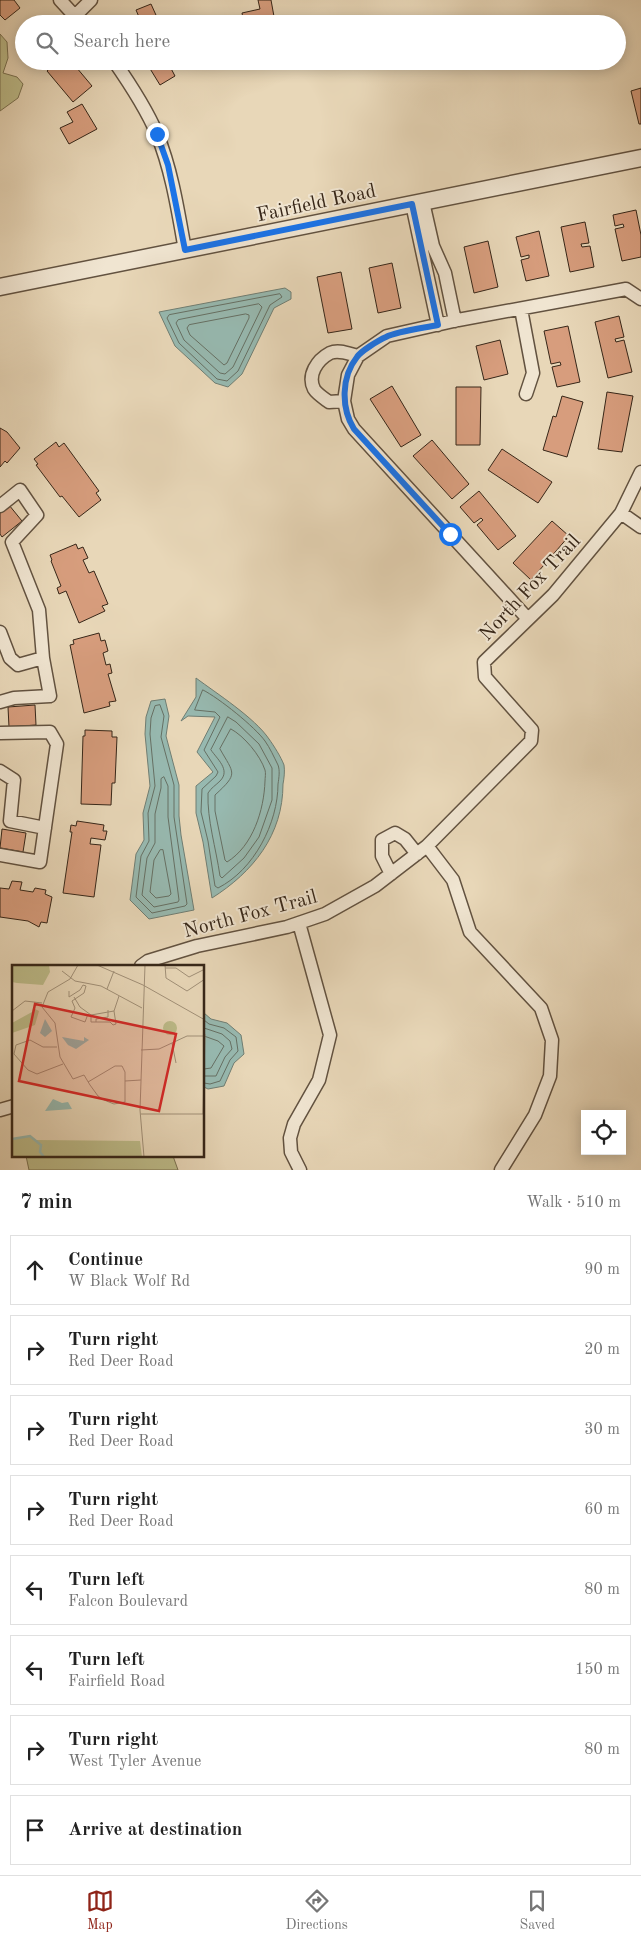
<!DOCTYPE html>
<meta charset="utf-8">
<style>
:root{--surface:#fff;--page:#f6f6f6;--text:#222;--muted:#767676;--line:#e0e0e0;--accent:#8f2418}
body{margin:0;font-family:"Old Standard TT",serif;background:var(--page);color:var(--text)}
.controls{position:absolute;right:15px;bottom:15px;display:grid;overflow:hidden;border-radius:0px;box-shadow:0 2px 12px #0003}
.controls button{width:45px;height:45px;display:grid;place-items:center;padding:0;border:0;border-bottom:1px solid var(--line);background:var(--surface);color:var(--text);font:25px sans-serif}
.stop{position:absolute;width:15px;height:15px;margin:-11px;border:4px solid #1a73e8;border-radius:50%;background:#fff}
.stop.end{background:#1a73e8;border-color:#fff;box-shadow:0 1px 5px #0008}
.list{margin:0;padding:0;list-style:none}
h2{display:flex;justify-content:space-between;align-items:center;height:65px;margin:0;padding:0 20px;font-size:21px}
h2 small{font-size:16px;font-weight:400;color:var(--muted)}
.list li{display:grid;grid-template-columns:32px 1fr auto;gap:15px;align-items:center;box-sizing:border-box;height:70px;margin:0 10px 10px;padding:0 10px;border:1px solid var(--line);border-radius:0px}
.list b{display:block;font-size:19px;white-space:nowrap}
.list p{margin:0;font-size:16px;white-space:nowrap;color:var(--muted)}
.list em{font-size:16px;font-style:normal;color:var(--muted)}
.icon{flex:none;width:28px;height:28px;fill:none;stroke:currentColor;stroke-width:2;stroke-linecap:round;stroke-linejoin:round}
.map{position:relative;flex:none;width:641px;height:1170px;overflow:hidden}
.search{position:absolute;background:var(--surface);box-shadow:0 2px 12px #0003;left:15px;right:15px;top:15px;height:55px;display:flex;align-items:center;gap:12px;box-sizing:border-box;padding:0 18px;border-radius:28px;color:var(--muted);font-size:19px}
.sheet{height:705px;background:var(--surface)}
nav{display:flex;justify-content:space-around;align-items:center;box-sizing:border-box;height:70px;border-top:1px solid var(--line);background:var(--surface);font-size:14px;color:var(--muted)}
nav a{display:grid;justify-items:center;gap:2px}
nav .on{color:var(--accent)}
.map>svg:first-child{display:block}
.green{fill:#bdbc8a;stroke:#7a7151}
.water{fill:#97b9b0;stroke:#707e73}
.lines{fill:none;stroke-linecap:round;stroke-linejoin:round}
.shore{stroke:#667064;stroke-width:1}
.building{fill:#d79d7d;stroke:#362618}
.minor-casing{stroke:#625240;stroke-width:15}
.tertiary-casing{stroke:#625240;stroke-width:19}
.minor{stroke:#f0e5d1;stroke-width:12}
.tertiary{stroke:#f0e5d1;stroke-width:16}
.route{stroke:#1a73e8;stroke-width:6}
.labels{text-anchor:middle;stroke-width:4;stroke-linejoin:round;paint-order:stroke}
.street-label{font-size:20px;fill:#362618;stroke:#f0e5d1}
.inset-river{fill:none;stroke:#97b9b0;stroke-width:2.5}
.inset-road{fill:none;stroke:#a19078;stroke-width:1}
.view{fill:#d62828;fill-opacity:0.15;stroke:#d62828;stroke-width:2.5}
.inset-edge{fill:none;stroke:#362618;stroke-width:2.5}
</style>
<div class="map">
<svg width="641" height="1170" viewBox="0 0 641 1170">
<rect width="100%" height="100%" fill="#e8d7b8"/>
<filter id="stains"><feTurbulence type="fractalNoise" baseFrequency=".004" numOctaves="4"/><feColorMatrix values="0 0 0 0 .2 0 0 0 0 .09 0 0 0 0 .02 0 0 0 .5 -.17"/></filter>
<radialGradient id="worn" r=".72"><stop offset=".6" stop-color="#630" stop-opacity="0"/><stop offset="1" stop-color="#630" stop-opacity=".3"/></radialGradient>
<path class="green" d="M 0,34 L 7,42 L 8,58 L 3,73 L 17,77 L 23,84 L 18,98 L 0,111 Z
M 26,1156 L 173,1156 L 178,1170 L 29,1170 Z"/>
<path class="water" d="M 285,288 L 291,292 L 291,299 L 274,308 L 242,374 L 228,387 L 215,383 L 175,346 L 159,312 Z
M 196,678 C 216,693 255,718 269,739 C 274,746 281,757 284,765 C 285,771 284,779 283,784 C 283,835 253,872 212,898 L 203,842 L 196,813 L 196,786 L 213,772 L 197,752 L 215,717 L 188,716 L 181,721 L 196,697 Z
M 165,699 L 169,716 L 166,736 L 179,785 L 179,816 L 181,835 L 194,910 L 149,919 L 130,900 L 136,854 L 144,840 L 143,813 L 150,786 L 145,734 L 146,717 L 151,701 Z
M 204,1013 L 211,1019 L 227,1023 L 241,1035 L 244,1054 L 234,1063 L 224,1086 L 208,1089 L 204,1087 Z"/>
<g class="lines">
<path class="shore" d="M 280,294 L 282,297 L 270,305 L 238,371 L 227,381 L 217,379 L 179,343 L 167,318 L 169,315 Z
M 259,304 L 262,307 L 233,367 L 225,374 L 220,373 L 184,340 L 176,323 L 178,320 Z
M 246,314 L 249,315 L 249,318 L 227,363 L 224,365 L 190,335 L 187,328 L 189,325 Z
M 203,690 C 219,698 255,727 265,741 C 270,748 274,757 278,765 C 280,770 279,778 278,784 C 278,823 254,870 218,888 L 215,886 L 208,841 L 201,812 L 202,789 L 216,776 L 218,772 L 204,750 L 220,717 L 215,712 L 195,710 Z
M 160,705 L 164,716 L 161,737 L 174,785 L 174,817 L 187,904 L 185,906 L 152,913 L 136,897 L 141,856 L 149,841 L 148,813 L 155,786 L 150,734 L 151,718 L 155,706 Z
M 228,717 L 236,722 L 259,744 L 272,768 L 272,800 L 259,837 L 244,858 L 222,878 L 220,876 C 216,848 207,820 208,793 C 211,788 216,785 220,781 C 231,770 217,759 211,750 Z
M 231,729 C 244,736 260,755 265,770 C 266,773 265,778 265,781 C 264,810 253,846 227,862 L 225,860 L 215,811 L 215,795 C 239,773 234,774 220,749 Z
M 164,777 L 168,786 L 168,817 L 179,900 L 178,902 L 154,907 L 142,895 L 147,858 L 155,843 L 155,814 L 161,788 L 161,779 Z
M 163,850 L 171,894 L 169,896 L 156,898 L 150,892 L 154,860 L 160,850 Z
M 204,1020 L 209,1024 L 224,1028 L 236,1037 L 238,1051 L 230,1060 L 220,1081 L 210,1084 L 204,1083
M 204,1028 L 222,1034 L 230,1041 L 232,1049 L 225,1057 L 216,1076 L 204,1076
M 204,1036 L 218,1041 L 224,1046 L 211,1068 L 204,1069"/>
</g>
<path class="building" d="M 0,0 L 14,0 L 20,8 L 5,20 L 0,15 Z
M 258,0 L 271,0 L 275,22 L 244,24 L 242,13 L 260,9 Z
M 151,4 L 160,24 L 142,24 L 136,10 Z
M 58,61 L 71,61 L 92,86 L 73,102 L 47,71 Z
M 153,61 L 167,61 L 175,76 L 160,85 L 149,67 L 155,64 Z
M 641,88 L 641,124 L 639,124 L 631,91 Z
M 82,104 L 97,129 L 69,144 L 60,128 L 73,122 L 67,112 Z
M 636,210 L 641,235 L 641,257 L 622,261 L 615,229 L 624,227 L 623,224 L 615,226 L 613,215 Z
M 585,222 L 589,243 L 581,244 L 582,247 L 590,246 L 594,267 L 570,272 L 561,227 Z
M 539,231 L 549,276 L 526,281 L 521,260 L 529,258 L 529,255 L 521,257 L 516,237 Z
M 488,241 L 498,287 L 474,293 L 464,247 Z
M 392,263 L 401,308 L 378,313 L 369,268 Z
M 341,272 L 352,329 L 328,333 L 317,277 Z
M 619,316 L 624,337 L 615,339 L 616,342 L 624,340 L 632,372 L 608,378 L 595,322 Z
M 568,326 L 580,382 L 557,387 L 552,367 L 561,365 L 560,362 L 551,364 L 544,331 Z
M 500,340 L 508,374 L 484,380 L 476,346 Z
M 392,386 L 421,435 L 401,447 L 370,399 Z
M 456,387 L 481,387 L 480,445 L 456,445 Z
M 607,392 L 633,396 L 622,452 L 598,449 Z
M 562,396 L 583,402 L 567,457 L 543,450 L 553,416 L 556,417 Z
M 0,428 L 7,432 L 20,448 L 7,463 L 5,461 L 0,467 Z
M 432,440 L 469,484 L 452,499 L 413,456 Z
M 56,442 L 59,447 L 64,443 L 99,491 L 96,493 L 101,500 L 79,517 L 62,496 L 60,497 L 36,465 L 38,464 L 34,459 Z
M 502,449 L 552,482 L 538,503 L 488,470 Z
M 479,491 L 516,536 L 498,550 L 477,525 L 483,520 L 481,518 L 474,523 L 460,507 Z
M 9,505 L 22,521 L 2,537 L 0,534 L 0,513 Z
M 552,521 L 569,536 L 531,580 L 513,563 Z
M 76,544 L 78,549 L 83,547 L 88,558 L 83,560 L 89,573 L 94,571 L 108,604 L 102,606 L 105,611 L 79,623 L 66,591 L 59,594 L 57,588 L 61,586 L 51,561 L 52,560 L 50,555 Z
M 99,633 L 101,641 L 105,640 L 108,651 L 103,653 L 106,665 L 110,664 L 112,673 L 108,674 L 116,701 L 109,702 L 110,706 L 84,713 L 70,645 L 74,644 L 73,640 Z
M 35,705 L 36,725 L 9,727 L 8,707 Z
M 85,730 L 112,731 L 112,737 L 117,737 L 115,783 L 112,783 L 111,805 L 81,804 L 83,736 L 85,736 Z
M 77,821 L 104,825 L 103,831 L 107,831 L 105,840 L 91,838 L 90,844 L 101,845 L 94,897 L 63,893 L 72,832 L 70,832 L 71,825 L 76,826 Z
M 2,829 L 26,833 L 23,852 L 0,848 Z
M 12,881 L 22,882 L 20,890 L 33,892 L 35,888 L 46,890 L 45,894 L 52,897 L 47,923 L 41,922 L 39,927 L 28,921 L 0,917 L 0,888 L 9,889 Z"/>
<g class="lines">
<defs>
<path id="minor" d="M 60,0 L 82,24
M 75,16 L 91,0
M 114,61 C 130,84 146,108 157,134 C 172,171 178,211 185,250
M 423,202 L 433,246 L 445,273 L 455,321
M 412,204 L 438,325
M 521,309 L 533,373 L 526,394
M 344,401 L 329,402 C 325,399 317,394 314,389 C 307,375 317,360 330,353 C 339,349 349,354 358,356
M 0,506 L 20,490 L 37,515 L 12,542 L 39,610 L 43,658 L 50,696 L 14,698 L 0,702
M 621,513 L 641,527
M 528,619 L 354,429 L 348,419 L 344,401 L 348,375 L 358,356 L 387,336 L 458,320 L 626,289 L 641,299
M 0,632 L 10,658 L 18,665 L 43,658
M 0,733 L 50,732 L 57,744 L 40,862 L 0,855
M 0,771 L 14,780 L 10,821 L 45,828
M 427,846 L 453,880 L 470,932 L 541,1008 L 552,1040 L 550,1076 L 535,1115 L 501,1170
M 391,874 L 382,856 L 382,840 L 395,833 L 405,839 L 417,854
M 299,923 L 330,1035 L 319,1080 L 294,1124 L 290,1138 L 291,1152 L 300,1170
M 141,966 L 148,961 L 197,946 L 287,927 L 325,914 L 375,886 L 427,846 L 531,741 L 532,730 L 485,677 L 484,662 L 553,595 L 621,513 L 641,472
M 0,1110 L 14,1106"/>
<path id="tertiary" d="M 0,287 L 641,158"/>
</defs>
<use href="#minor" class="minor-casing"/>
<use href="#tertiary" class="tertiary-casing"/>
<use href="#minor" class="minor"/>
<use href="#tertiary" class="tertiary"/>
</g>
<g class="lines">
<path class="route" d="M 157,134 L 168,165 L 185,250 L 412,204 L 438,325 C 424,328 398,331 386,337 C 379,340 361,351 357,357 C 341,377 341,408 354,429 L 450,534"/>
</g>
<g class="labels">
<g class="street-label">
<text transform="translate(316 202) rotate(-12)" y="7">Fairfield Road</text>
<text transform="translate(529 587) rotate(-47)" y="7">North Fox Trail</text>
<text transform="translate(250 913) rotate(-15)" y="7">North Fox Trail</text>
</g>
</g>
<g transform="translate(12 965)">
<rect width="192" height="192" fill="#e8d7b8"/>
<path d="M 0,0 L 37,0 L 38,7 L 31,20 L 5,18 L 0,17 ZM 21,43 L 27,46 L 23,60 L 0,68 L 0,58 L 20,47 ZM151 63a7 7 0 1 1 14 0a7 7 0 1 1-14 0ZM 18,171 L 23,175 L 128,176 L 130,192 L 0,192 L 0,174 Z" fill="#bdbc8a"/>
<path d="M 33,54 L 40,66 L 33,72 L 28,68 ZM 50,72 L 72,76 L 72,72 L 77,75 L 64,84 L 56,80 ZM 41,134 L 50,138 L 56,137 L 60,144 L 33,146 Z" fill="#97b9b0"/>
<path class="inset-river" d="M 0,174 L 18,171 L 29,180 L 28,187 L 32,192"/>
<path class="inset-road" d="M 66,0 L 58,14 L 36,27 L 30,42 L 43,58 L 48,92 L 61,114 L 72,110 L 78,120 L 86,131 L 92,135 L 102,139 L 113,137 L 113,107 L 110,101 L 103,101 L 76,117M 85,0 L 131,20 L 193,55M 153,0 L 154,13 L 175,26 L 193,14M 153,3 L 164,3 L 177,12 L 193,4M 50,6 L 63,16 L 89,21 L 130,43M 95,24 L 102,6M 57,26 L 57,32 L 68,25 L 71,20 L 74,21 L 72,28 L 60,36 L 63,43 L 59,52 L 73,57 L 76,49M 62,32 L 68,42 L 79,50 L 102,46 L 107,31M 0,46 L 13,36 L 30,38M 79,50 L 79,57 L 98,57 L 101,60 L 104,59 L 102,46M 84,57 L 84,54 L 96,52 L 96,45M 160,78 L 164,98M 45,82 L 31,82 L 18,75 L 4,80 L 2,89 L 16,105 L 25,109 L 51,99M 129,85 L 147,84 L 175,71 L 192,71M 113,116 L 129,115M 129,149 L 193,149M 191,149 L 193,69M 132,192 L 128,145 L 133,0"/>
<path class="view" d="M 23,39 L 164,69 L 147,146 L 7,116 Z"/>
<rect width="192" height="192" class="inset-edge"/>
</g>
<rect width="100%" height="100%" filter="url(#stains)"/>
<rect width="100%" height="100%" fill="url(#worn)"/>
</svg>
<div class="controls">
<button><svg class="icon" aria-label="locate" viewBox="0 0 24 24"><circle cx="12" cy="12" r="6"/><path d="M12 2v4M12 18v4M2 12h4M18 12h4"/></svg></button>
</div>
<div class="stop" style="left:450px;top:534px"></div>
<div class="stop end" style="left:157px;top:134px"></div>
<div class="search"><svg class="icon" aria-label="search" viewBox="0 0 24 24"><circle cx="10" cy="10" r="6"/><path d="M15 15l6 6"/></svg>Search here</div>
</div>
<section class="sheet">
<h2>7 min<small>Walk · 510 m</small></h2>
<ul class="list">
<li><svg class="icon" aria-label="ahead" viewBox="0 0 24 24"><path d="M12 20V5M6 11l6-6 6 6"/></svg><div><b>Continue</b><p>W Black Wolf Rd</p></div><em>90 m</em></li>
<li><svg class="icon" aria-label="right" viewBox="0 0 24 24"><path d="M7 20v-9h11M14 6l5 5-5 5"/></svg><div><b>Turn right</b><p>Red Deer Road</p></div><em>20 m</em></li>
<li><svg class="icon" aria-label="right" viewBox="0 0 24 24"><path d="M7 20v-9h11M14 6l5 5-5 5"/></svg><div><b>Turn right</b><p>Red Deer Road</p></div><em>30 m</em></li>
<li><svg class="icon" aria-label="right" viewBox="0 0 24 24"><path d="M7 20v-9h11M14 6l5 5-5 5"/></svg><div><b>Turn right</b><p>Red Deer Road</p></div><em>60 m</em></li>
<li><svg class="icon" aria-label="left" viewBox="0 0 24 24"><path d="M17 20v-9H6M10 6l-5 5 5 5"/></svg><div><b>Turn left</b><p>Falcon Boulevard</p></div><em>80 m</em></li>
<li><svg class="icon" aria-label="left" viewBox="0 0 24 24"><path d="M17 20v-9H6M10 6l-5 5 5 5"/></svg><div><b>Turn left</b><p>Fairfield Road</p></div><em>150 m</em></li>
<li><svg class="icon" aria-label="right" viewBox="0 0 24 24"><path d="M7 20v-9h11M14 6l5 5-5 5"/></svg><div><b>Turn right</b><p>West Tyler Avenue</p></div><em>80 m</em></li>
<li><svg class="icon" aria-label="arrive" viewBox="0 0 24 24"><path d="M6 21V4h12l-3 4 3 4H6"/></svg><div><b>Arrive at destination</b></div></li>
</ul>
</section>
<nav>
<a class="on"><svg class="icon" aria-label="map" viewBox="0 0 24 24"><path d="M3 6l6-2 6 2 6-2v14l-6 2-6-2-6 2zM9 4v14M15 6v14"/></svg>Map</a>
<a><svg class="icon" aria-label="directions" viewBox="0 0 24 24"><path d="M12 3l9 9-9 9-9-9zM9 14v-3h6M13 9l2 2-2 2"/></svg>Directions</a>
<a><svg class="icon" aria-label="saved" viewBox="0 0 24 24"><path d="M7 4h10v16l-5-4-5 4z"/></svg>Saved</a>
</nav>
